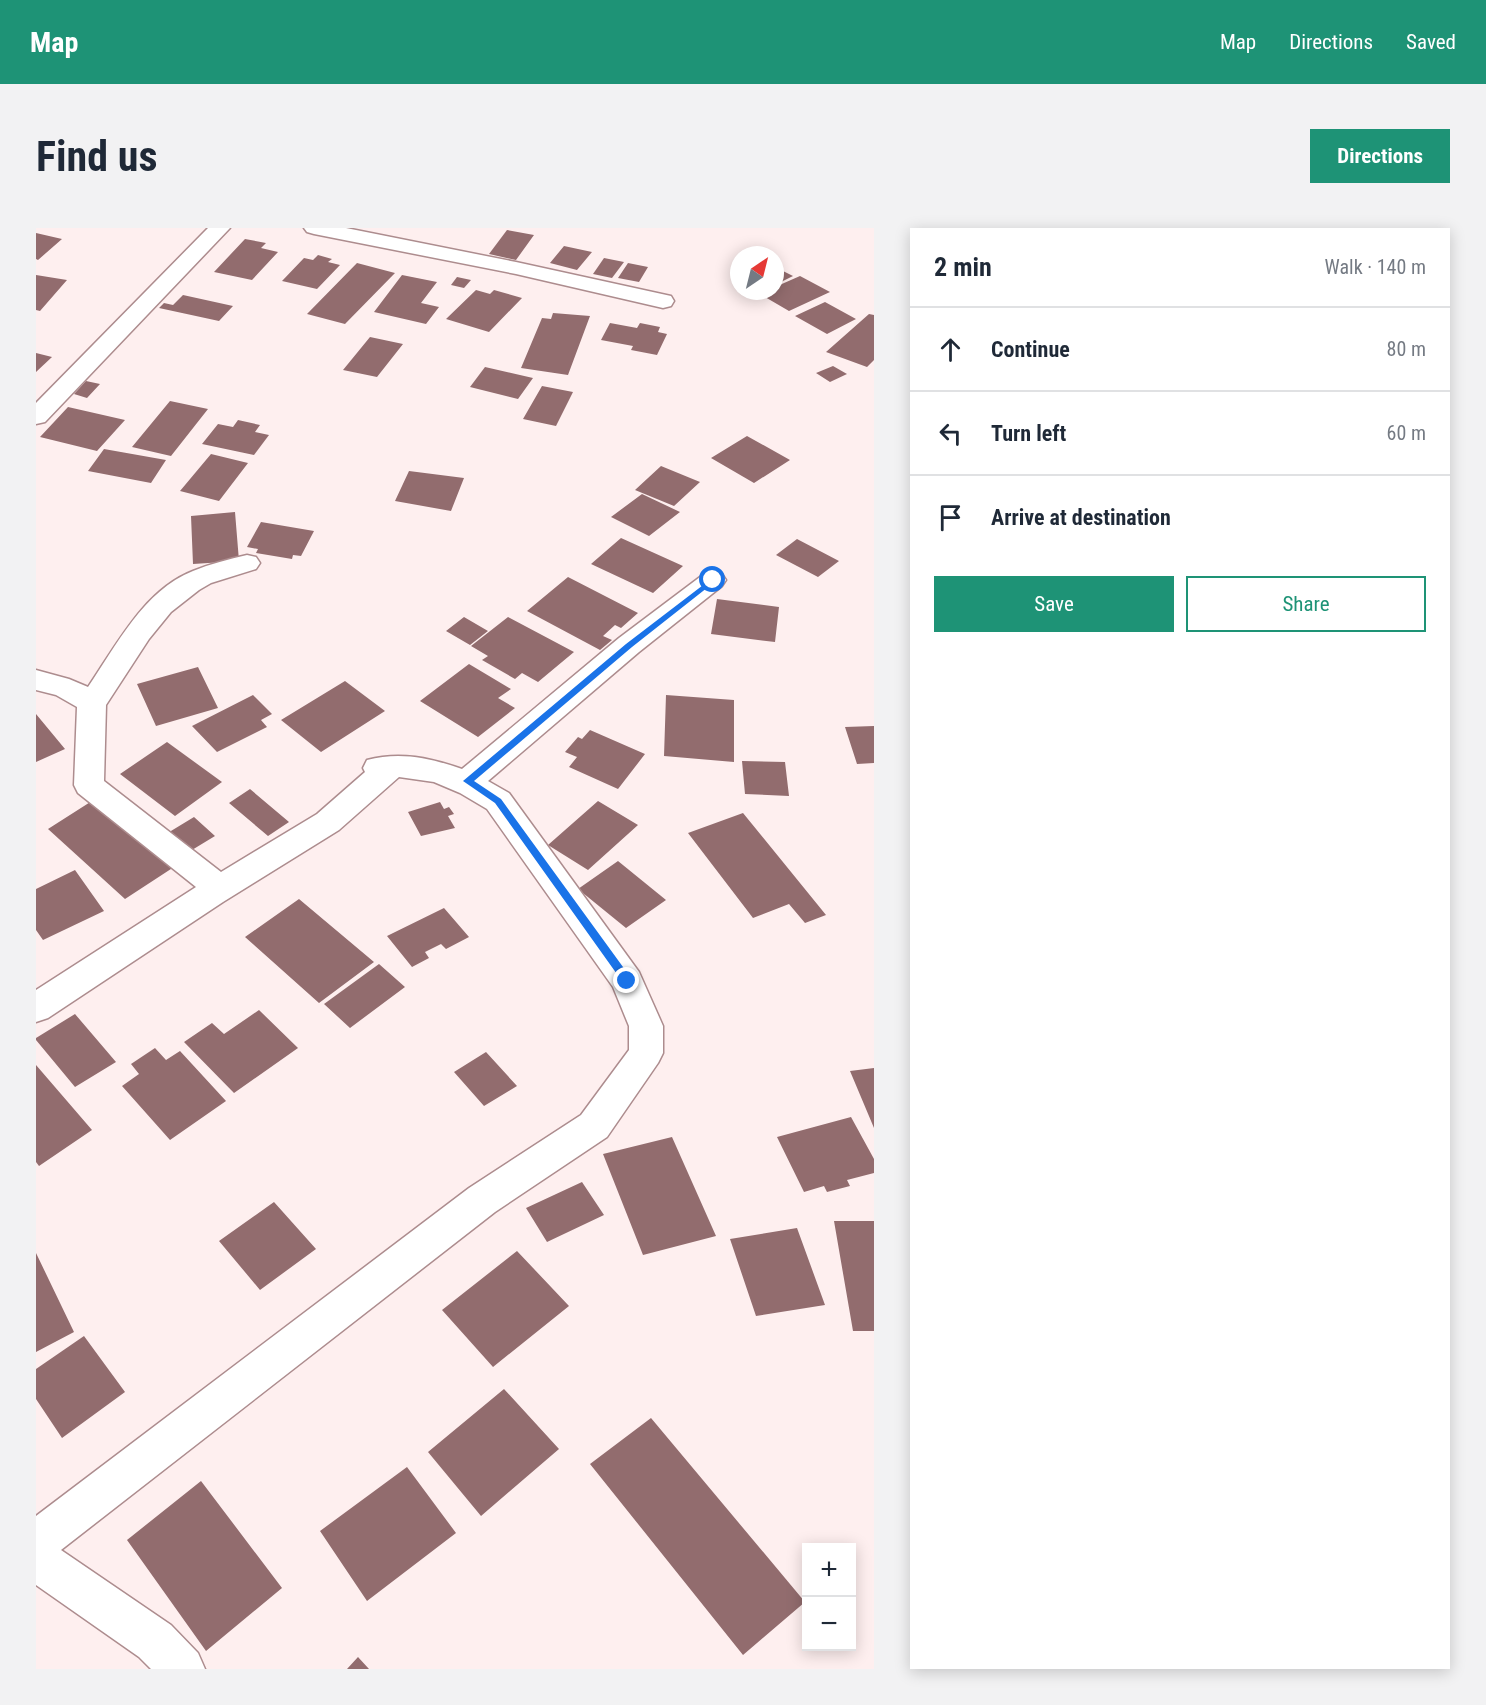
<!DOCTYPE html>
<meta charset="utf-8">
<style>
:root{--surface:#fff;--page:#f2f2f3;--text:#1f2937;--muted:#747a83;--line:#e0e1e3;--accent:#1e9376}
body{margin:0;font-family:"Roboto Condensed",sans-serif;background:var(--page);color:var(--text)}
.controls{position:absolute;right:18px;bottom:18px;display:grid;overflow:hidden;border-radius:0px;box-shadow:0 3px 15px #0003}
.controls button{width:54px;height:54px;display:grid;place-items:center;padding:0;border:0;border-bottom:2px solid var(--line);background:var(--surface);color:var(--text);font:30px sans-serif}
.compass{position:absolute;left:694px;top:18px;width:54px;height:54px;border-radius:50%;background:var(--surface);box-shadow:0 3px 15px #0003;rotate:35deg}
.stop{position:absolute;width:18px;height:18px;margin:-14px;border:4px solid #1a73e8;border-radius:50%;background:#fff}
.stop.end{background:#1a73e8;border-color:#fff;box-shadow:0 2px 6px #0008}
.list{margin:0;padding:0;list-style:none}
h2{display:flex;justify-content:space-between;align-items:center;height:78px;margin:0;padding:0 24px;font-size:26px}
h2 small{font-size:20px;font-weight:400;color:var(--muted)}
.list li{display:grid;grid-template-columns:39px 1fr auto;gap:18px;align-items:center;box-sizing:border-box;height:84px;padding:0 24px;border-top:2px solid var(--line)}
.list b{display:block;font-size:22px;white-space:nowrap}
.list em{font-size:20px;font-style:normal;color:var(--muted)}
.actions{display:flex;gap:12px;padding:18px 24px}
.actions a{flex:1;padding:14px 0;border:2px solid var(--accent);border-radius:0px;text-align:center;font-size:21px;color:var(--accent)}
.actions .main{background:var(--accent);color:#fff}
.icon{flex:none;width:33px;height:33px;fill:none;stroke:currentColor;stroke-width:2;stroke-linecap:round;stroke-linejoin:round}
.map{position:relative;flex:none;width:838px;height:1441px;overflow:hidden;border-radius:0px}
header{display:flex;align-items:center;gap:36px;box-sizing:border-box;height:84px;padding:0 30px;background:var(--accent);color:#fff}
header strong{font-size:28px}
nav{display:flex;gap:33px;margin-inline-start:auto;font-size:21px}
.intro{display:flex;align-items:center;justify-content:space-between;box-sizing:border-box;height:144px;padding:0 36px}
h1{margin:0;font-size:42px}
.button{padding:15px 27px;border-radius:0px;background:var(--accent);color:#fff;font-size:21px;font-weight:700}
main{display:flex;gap:36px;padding:0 36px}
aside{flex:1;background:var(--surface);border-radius:0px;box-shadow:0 3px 15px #0003}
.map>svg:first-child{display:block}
.building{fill:#926c6e}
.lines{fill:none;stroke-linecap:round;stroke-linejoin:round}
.minor-casing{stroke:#ad8c8e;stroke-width:3}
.minor{fill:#fff;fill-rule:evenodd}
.route{fill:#1a73e8}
</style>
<header>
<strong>Map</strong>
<nav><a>Map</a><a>Directions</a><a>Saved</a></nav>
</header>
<div class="intro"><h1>Find us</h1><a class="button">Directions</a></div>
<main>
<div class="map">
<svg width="838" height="1441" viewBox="0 0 838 1441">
<rect width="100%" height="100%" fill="#feefef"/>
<path class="building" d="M 471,2 L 498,7 L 480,32 L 453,26 Z
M 0,5 L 26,11 L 2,32 L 0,31 Z
M 209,11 L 230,15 L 225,20 L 242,24 L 216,52 L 178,44 Z
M 528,18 L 556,24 L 541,42 L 514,35 Z
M 282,27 L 296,31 L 292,34 L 304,37 L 281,61 L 246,53 L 268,30 L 277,32 Z
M 568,30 L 588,34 L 576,50 L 557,46 Z
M 321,35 L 359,45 L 309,96 L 271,86 Z
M 592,35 L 612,39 L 603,54 L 582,50 Z
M 739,39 L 757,48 L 739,57 Z
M 0,47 L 31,52 L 4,83 L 0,82 Z
M 366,47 L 401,54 L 385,75 L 403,79 L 390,96 L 338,84 Z
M 764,48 L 794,64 L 753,83 L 724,66 L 739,63 L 739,59 Z
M 421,49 L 435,52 L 428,60 L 415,57 Z
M 440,62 L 454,66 L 458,62 L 486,70 L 453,104 L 410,91 Z
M 147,67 L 197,78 L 183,93 L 123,80 L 128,75 L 137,77 Z
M 789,74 L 820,91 L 791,106 L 759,88 Z
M 517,85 L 554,88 L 532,147 L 485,140 L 506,90 L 515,91 Z
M 833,86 L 838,87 L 838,132 L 831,139 L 790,124 Z
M 574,95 L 601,100 L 604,95 L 624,99 L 622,104 L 631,106 L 621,127 L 595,122 L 597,118 L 565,112 Z
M 334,109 L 367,116 L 341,149 L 307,142 Z
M 0,125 L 16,129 L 0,144 Z
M 797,138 L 811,146 L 794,154 L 780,145 Z
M 449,139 L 497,150 L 482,171 L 434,159 Z
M 50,153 L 64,156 L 51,170 L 38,166 Z
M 506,158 L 537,164 L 520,198 L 487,191 Z
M 134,173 L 172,181 L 135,228 L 96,219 Z
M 32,179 L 89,192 L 61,223 L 4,209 Z
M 202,192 L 224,197 L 219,204 L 233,207 L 218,227 L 166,216 L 182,196 L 197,199 Z
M 711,208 L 754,232 L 718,255 L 675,230 Z
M 68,221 L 130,232 L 115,255 L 52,243 Z
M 175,226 L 212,235 L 183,273 L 144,263 Z
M 625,238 L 664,254 L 638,278 L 599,262 Z
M 373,243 L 428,250 L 415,283 L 359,273 Z
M 606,266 L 644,284 L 613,308 L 575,289 Z
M 199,284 L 203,333 L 157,336 L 155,288 Z
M 225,294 L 278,303 L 265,328 L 257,327 L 256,331 L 220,325 L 222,321 L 211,319 Z
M 585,310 L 647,338 L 617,365 L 555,336 Z
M 761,311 L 803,333 L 782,349 L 740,327 Z
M 532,349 L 602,385 L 585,400 L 579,397 L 567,408 L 576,412 L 564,422 L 491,383 Z
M 681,371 L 743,379 L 739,414 L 675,406 Z
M 428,389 L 452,403 L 434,417 L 410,403 Z
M 472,389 L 538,424 L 502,454 L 486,445 L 479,451 L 446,432 L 452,428 L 435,418 Z
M 433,436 L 475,461 L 462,470 L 479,480 L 442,509 L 384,473 Z
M 162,439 L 182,480 L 120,498 L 101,456 Z
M 309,453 L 349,483 L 285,524 L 245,492 Z
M 217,467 L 236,486 L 225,492 L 231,499 L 181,524 L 156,498 Z
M 630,467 L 698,472 L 698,534 L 628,528 Z
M 0,486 L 29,521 L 0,534 Z
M 838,498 L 838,535 L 821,536 L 809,499 Z
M 554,502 L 609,526 L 582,561 L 533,539 L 541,529 L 529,524 L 542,509 L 546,511 Z
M 131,514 L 186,554 L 139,588 L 84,546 Z
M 706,533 L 749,534 L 753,568 L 709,566 Z
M 214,561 L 253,594 L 232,608 L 193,575 Z
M 59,571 L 138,639 L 89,671 L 12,601 Z
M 562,573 L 602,597 L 552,642 L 512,617 Z
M 404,574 L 408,581 L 413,579 L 418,586 L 412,588 L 419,600 L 385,608 L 372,584 Z
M 707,585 L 790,687 L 769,695 L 753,676 L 717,690 L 652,605 Z
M 158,589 L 179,608 L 151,625 L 130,606 Z
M 582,633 L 630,672 L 590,700 L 542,661 Z
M 39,642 L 68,683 L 7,712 L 0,702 L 0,661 Z
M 263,671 L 338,734 L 283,775 L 209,709 Z
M 408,680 L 433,709 L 410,721 L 405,716 L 389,724 L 393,730 L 376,739 L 351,708 Z
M 343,736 L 369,759 L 314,800 L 288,776 Z
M 223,782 L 262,820 L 198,865 L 148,814 L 176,795 L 188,806 Z
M 39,786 L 80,834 L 39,859 L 0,812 L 0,810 Z
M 119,820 L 130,832 L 144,823 L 190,873 L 134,912 L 86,858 L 103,846 L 95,836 Z
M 450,824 L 481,858 L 448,878 L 418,844 Z
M 0,837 L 56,902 L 3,938 L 0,934 Z
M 838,840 L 838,900 L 814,843 Z
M 815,889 L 838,931 L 838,945 L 811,952 L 814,958 L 791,964 L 788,958 L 768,964 L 741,909 Z
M 636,909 L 680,1008 L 607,1027 L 567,926 Z
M 546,954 L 568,987 L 511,1014 L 490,980 Z
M 238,974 L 280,1021 L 224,1062 L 183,1013 Z
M 798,993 L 838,993 L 838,1103 L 817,1103 Z
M 761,1000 L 789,1077 L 720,1088 L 694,1011 Z
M 481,1023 L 533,1078 L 457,1139 L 406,1082 Z
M 0,1025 L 38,1104 L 0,1124 Z
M 48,1108 L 89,1164 L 26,1210 L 0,1171 L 0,1141 Z
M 468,1161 L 523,1221 L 445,1288 L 392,1224 Z
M 615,1190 L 769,1374 L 707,1427 L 554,1236 Z
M 371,1239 L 420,1305 L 331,1373 L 284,1303 Z
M 165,1253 L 246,1360 L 170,1423 L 91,1312 Z
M 322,1429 L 333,1441 L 311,1441 Z"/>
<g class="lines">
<defs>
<path id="minor" d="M 172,0 L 194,0 L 9,194 L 0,196 L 0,175 Z
M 268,0 L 310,0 L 480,34 L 635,68 L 638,73 L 635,78 L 627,80 L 480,46 L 278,6 L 271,4 Z
M 211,327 L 220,329 L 224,335 L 220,341 L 175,355 L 163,362 L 135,384 L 113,411 L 70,477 L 68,553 L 185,644 L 281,586 L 329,544 L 327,540 L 331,532 C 364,523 395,530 426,541 L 583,410 L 668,346 L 677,343 L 686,346 L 690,352 L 686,358 L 603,424 L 452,553 L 473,565 L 603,744 L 627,798 L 627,825 L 622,835 L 571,909 L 459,984 L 25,1322 L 135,1397 L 162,1425 L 169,1441 L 115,1441 L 103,1429 L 0,1357 L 0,1288 L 433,960 L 545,887 L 593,822 L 593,798 L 577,759 L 451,581 L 424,565 L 398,554 L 363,549 L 303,602 L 187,674 L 12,790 L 0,794 L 0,762 L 160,659 L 42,565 L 38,557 L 41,479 L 20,467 L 0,462 L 0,442 L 33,451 L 52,459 C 80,418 108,362 157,343 C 174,336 193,331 211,327 Z"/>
</defs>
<use href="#minor" class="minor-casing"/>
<use href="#minor" class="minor"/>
</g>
<path class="route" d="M 675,351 L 681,352 L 596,419 L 438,553 L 465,571 L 595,750 L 595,756 L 588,756 L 459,575 L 427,553 L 590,416 Z"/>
</svg>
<div class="controls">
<button>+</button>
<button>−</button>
</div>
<svg class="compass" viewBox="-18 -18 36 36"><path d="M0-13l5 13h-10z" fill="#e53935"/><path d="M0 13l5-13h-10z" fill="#747a83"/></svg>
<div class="stop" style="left:677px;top:352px"></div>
<div class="stop end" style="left:591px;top:753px"></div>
</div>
<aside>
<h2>2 min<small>Walk · 140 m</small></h2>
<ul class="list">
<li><svg class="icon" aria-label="ahead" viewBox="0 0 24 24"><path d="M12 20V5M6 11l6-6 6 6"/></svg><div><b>Continue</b></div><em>80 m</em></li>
<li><svg class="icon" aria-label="left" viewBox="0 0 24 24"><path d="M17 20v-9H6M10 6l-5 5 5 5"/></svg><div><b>Turn left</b></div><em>60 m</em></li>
<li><svg class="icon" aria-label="arrive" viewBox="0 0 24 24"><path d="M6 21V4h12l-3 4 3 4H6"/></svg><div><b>Arrive at destination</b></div></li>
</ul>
<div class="actions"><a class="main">Save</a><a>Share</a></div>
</aside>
</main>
